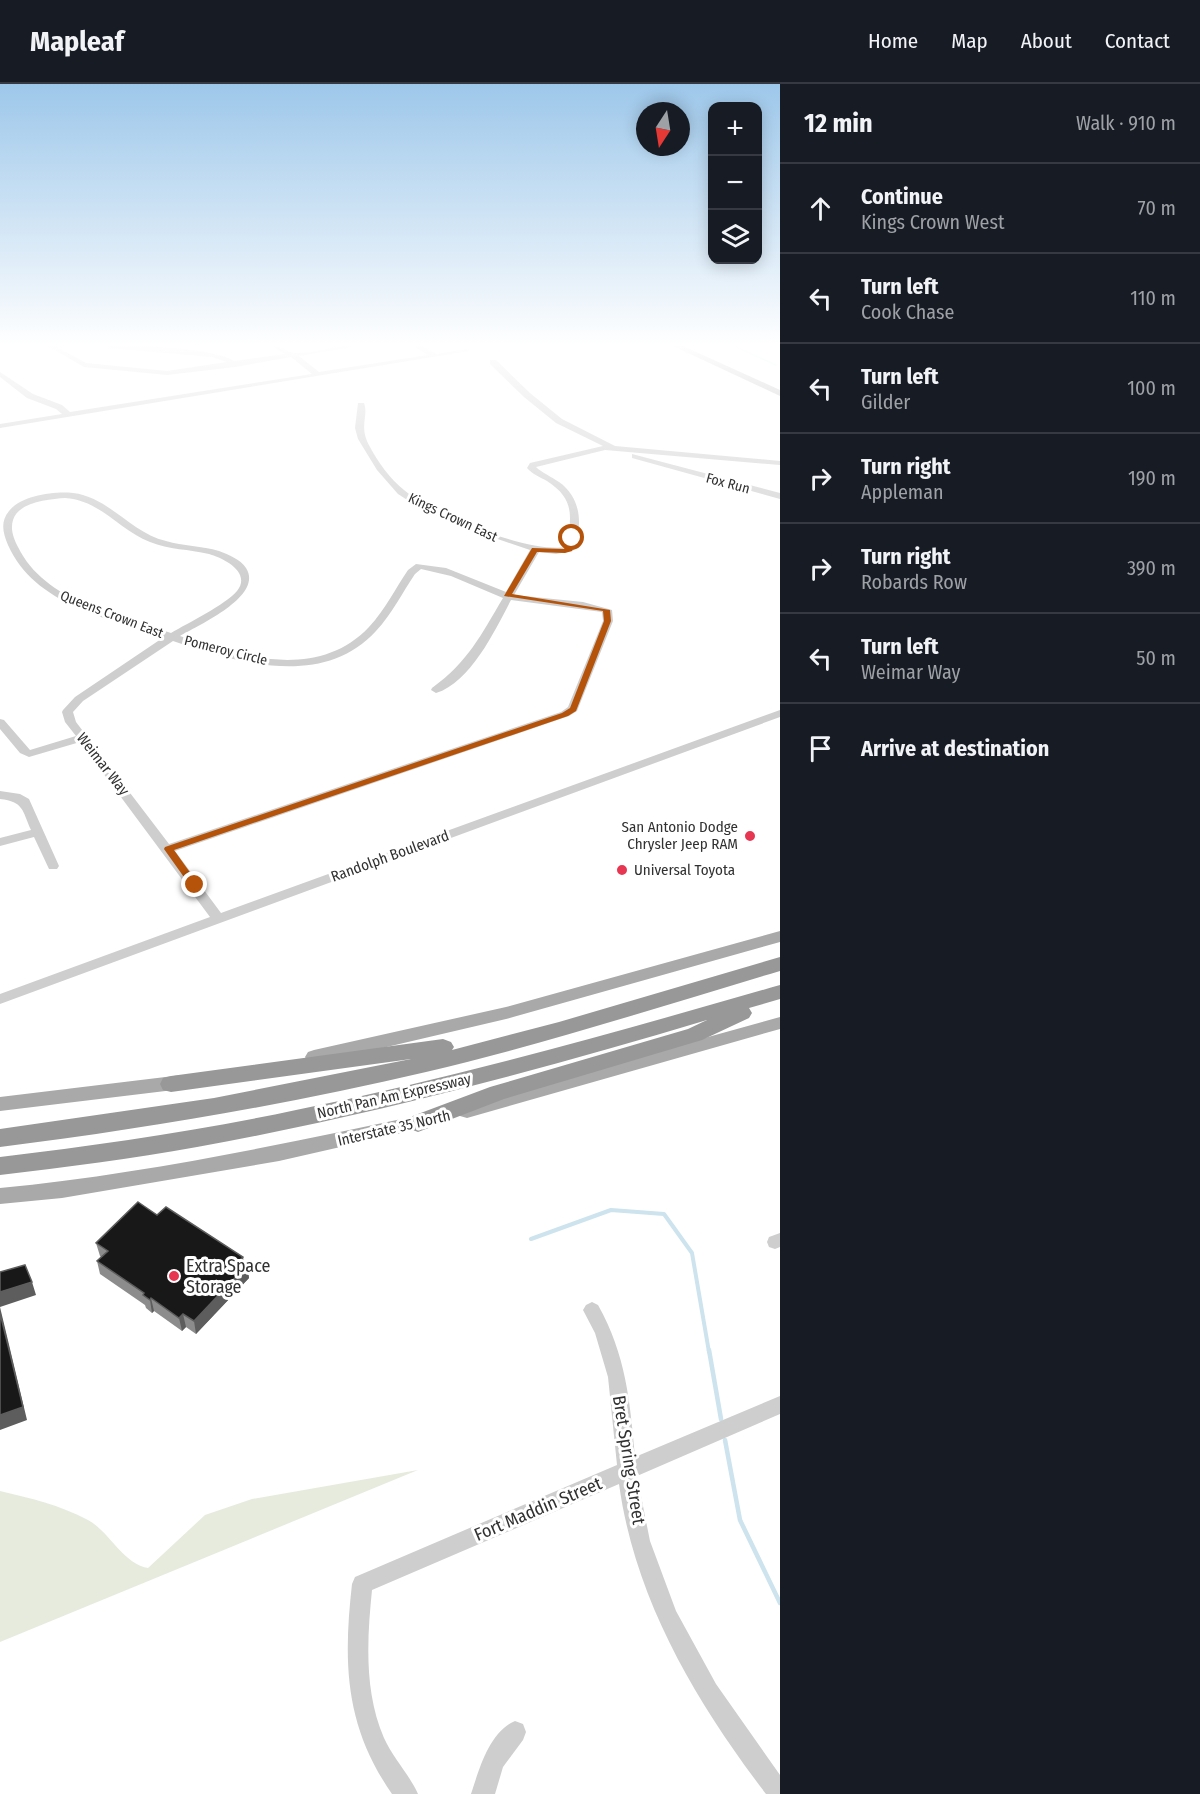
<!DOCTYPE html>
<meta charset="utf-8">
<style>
:root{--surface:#171b24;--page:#242831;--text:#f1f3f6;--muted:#9ea1a6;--line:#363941}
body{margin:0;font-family:"Fira Sans Condensed",sans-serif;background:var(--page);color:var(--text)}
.controls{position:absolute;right:18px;top:18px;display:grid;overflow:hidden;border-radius:12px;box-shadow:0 3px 15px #0003}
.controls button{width:54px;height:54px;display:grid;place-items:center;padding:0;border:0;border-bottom:2px solid var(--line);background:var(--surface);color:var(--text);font:30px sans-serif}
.compass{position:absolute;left:636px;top:18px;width:54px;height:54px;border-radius:50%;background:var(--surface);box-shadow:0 3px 15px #0003;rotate:192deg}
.stop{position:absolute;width:18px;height:18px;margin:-14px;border:4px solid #b45309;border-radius:50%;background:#fff}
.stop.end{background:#b45309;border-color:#fff;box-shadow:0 2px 6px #0008}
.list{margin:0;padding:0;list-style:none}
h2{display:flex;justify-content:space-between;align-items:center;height:78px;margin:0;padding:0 24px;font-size:26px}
h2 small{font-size:20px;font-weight:400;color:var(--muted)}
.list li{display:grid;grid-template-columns:39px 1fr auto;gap:18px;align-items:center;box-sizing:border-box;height:90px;padding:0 24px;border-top:2px solid var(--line)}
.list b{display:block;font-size:22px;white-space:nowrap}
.list p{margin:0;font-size:20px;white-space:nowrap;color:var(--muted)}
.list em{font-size:20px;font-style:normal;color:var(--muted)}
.icon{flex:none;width:33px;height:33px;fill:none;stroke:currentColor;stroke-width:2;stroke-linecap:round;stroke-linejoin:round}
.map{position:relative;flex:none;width:780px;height:1710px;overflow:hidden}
header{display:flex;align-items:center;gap:36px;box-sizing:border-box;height:84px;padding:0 30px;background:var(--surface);border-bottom:2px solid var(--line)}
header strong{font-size:28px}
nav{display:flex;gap:33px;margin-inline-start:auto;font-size:21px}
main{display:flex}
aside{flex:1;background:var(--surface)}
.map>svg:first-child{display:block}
.green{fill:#e6ebdd}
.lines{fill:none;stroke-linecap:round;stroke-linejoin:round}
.stream-far2{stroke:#cde3ed;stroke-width:1.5}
.stream-far1{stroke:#cde3ed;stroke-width:4}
.stream{stroke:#cde3ed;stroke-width:4.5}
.minor{fill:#cecece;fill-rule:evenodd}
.major{fill:#a9a9a9;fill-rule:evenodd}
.highway{fill:#989898;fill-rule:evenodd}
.wall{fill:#8c8c8c}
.shaded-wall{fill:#5d5d5d}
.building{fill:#181818;stroke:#5d5d5d;stroke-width:1.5}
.route{fill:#b45309}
.poi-dot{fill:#e63652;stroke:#fff;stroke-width:2}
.labels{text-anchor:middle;stroke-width:6;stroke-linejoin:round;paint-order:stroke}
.far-street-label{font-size:14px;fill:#313131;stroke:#fff}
.street-label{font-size:15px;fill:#313131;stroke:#fff}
.poi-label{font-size:15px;fill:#313131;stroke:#fff;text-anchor:end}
.near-poi-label{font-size:18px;fill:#313131;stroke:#fff;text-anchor:start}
.near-street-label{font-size:18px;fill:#313131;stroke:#fff}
</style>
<header>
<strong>Mapleaf</strong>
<nav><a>Home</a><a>Map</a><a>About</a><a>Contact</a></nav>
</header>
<main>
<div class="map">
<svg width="780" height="1710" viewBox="0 0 780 1710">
<rect width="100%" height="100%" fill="#fff"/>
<path class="green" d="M 418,1386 L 0,1558 L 0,1407 C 30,1414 60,1421 88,1436 C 110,1448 122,1479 148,1484 L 205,1431 L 252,1415 Z"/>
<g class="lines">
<path class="stream-far2" d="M 734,262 L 776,281"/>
<path class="stream-far1" d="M 531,1155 L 611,1126 L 664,1130 L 692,1169 L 709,1268"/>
<path class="stream" d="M 709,1266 L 721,1335
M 725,1356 L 740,1436 L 780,1519"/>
<path class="minor" d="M 48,262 L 55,262 L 86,279 L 167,287 L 227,278 L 212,273 L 109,264 L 106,262 C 130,260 215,264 234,277 L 285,270 L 272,262 C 281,262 287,268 295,269 C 316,270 337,260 358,262 L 299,272 L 319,288 L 428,271 L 413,262 L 421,262 L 437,270 L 466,265 L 469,267 L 0,344 L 0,340 L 62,330 L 56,325 L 27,314 L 0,293 L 0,288 L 33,310 L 62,321 L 70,328 L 312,290 L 291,273 L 235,283 L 167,291 L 84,283 Z
M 490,276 L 496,276 L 530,309 L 562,335 L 615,362 L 780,377 L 780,381 L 605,366 L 536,383 C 541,388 552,393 559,398 C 582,414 583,443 573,467 L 556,470 L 539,468 L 514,511 L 583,518 L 612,526 L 613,537 L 577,627 L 569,632 L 175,767 L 221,829 L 780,626 L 780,633 L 0,920 L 0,910 L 210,833 L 80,658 L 29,673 L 20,669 L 0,645 L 0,635 L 4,636 L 30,666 L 76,652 L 65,638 L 62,628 L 63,626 L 75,613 L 164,553 C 107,534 35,521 8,461 C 3,449 0,438 9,427 C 22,411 55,407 73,409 C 109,413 131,449 166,457 C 183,462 202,462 219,467 C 229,471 240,475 246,484 C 264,512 199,541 180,552 C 240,573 318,597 369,543 C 385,526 395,505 408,486 L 416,480 L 446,484 L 506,508 L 530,466 L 457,441 L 415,421 L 398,410 L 377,386 L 358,355 L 355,344 L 358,319 L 364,319 C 369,333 358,342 370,363 C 378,378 390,395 404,406 C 433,431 528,469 566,463 C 572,433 575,415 547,397 C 540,393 532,390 527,384 L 530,379 L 603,362 L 556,339 L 524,313 L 490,280 ZM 65,414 C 100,416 119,446 150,458 C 169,466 189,465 209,470 C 223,474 252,488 237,507 C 225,521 188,539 171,549 C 117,531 45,518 18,463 C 14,455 10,446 13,436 C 18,418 50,415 65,414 ZM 421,485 L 451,492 L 503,514 C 481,551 468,578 432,604 L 431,606 L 436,609 C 471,598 495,546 511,516 L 602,528 L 603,537 L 568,623 L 561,628 L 169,760 L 76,638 L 73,628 L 83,617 L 173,557 C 237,579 323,605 376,547 C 392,530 402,509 415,490 Z
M 632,370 L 780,409 L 780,415 L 632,374 Z
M 0,707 L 20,710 L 29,715 L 59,782 L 57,785 L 49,785 L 34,753 L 0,762 L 0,754 L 31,746 C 22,726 24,718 0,715 Z
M 780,1149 L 780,1163 L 775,1165 L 769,1163 L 767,1158 L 769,1153 Z
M 592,1218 L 598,1221 C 626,1271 630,1317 635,1373 L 780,1312 L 780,1330 L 637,1392 L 650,1457 L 676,1527 L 716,1600 L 780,1691 L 780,1710 L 766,1710 C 696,1618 635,1516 619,1400 L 372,1506 C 367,1555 364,1608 384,1654 C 393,1674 409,1690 418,1710 L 392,1710 C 345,1642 343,1580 352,1500 L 355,1493 L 617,1381 L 608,1293 L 595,1249 L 583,1226 L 586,1221 Z
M 515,1637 L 523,1640 L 526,1648 L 523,1656 L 503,1683 L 495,1710 L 471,1710 C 479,1686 489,1648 515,1637 Z"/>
<path class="major" d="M 673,262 L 683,262 L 780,306 L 780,312 Z
M 780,847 L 780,858 L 506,935 L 314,980 L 308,978 L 305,973 L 308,968 L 314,966 L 506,923 Z
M 780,933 L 780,945 L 467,1034 L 460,1032 L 458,1027 L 460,1022 L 467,1020 Z
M 182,991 L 189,993 L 191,998 L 189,1003 L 182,1005 L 0,1027 L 0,1013 Z
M 430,1029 L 437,1031 L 439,1036 L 437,1041 L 279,1077 L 62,1114 L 0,1120 L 0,1104 C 145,1090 288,1059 430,1029 Z"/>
<path class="highway" d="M 780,873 L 780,887 C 662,922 545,960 426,988 C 285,1021 143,1045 0,1063 L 0,1045 L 214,1014 L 411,975 L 171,1008 L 163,1006 L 160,1000 L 163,994 L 171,992 L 443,955 L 451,958 L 454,963 L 452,966 L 559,938 Z
M 780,901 L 780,915 L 749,924 L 752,929 L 749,934 L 702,956 L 504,1015 L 418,1048 L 410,1045 L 407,1039 L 410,1033 L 490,1003 L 688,945 L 707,936 C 540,986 370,1032 197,1063 C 132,1075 66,1083 0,1091 L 0,1073 C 99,1061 198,1047 296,1026 C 459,993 620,947 780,901 Z"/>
</g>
<path class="wall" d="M 157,1131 L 247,1181 L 249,1194 L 196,1250 L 186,1243 L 182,1247 L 154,1227 L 152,1229 L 146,1224 L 145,1221 L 100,1190 L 97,1177 L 101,1173 L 100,1172 L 96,1159 Z"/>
<path class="shaded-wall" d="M 243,1173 L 245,1183 L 247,1181 L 249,1194 L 196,1250 L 194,1237 Z
M 32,1198 L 36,1211 L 0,1223 L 27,1336 L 0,1346 L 0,1208 Z
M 151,1214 L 154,1227 L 152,1229 L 150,1216 Z
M 183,1230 L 186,1243 L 182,1247 L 179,1234 Z"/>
<path class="building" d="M 138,1118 L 157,1131 L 166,1123 L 243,1173 L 240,1176 L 247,1181 L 194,1237 L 183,1230 L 179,1234 L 151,1214 L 150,1216 L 143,1211 L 144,1209 L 97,1177 L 108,1167 L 96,1159 Z
M 25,1181 L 32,1198 L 0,1208 L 0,1188 Z
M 0,1229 L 23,1323 L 0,1331 Z"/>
<linearGradient id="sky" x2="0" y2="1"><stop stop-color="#9dc7ea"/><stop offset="0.52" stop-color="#fff"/><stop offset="1" stop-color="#fff" stop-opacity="0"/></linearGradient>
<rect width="780" height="501" fill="url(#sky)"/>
<path class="route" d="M 572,452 L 575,454 L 572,467 L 565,469 L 537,468 L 512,510 L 610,526 L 611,537 L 576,627 L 568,632 L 174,766 L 199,801 L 191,803 L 164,765 L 165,763 L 562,629 L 570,624 L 604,537 L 603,527 L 504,512 L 532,464 L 564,465 Z"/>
<g class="poi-dot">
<circle cx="750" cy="752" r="6"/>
<circle cx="622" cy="786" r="6"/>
<circle cx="174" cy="1192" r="6"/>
</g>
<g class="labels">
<g class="far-street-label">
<text transform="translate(728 399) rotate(15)" y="5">Fox Run</text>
<text transform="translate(453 433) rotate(25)" y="5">Kings Crown East</text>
<text transform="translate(112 530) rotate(21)" y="5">Queens Crown East</text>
<text transform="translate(226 566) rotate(14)" y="5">Pomeroy Circle</text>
</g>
<g class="street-label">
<text transform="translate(103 680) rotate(52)" y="5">Weimar Way</text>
<text transform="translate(390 772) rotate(-20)" y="5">Randolph Boulevard</text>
<text transform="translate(394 1012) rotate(-13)" y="5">North Pan Am Expressway</text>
<text transform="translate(394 1044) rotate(-13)" y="5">Interstate 35 North</text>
</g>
<g class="poi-label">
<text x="738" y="748">San Antonio Dodge<tspan x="738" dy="17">Chrysler Jeep RAM</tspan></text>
<text x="634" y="791" text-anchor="start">Universal Toyota</text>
</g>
<g class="near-poi-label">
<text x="186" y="1188">Extra Space<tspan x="186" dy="21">Storage</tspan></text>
</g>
<g class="near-street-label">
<text transform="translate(629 1376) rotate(81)" y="6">Bret Spring Street</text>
<text transform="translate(538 1425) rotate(-23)" y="6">Fort Maddin Street</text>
</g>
</g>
</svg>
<div class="controls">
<button>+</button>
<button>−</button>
<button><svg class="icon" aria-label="layers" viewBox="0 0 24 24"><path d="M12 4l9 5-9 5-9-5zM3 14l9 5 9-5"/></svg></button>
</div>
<svg class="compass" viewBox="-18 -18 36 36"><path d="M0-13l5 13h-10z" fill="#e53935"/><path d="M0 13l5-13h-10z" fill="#9ea1a6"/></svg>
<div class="stop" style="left:572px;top:454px"></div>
<div class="stop end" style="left:195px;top:801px"></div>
</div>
<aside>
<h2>12 min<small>Walk · 910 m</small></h2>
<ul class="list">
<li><svg class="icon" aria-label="ahead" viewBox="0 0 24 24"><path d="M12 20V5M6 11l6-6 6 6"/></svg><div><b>Continue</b><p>Kings Crown West</p></div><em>70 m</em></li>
<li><svg class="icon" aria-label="left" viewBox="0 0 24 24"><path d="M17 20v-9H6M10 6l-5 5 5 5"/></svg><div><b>Turn left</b><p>Cook Chase</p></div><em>110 m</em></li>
<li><svg class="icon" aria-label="left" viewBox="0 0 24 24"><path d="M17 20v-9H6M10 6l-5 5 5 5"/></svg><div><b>Turn left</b><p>Gilder</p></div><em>100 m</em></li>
<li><svg class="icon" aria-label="right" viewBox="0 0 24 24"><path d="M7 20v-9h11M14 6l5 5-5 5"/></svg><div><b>Turn right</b><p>Appleman</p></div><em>190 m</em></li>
<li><svg class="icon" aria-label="right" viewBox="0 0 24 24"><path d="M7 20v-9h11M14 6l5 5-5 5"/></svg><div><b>Turn right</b><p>Robards Row</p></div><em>390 m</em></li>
<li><svg class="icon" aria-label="left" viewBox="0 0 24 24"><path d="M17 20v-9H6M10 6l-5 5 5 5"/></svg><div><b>Turn left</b><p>Weimar Way</p></div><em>50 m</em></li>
<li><svg class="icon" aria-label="arrive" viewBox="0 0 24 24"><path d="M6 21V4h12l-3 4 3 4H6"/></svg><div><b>Arrive at destination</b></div></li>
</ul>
</aside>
</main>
